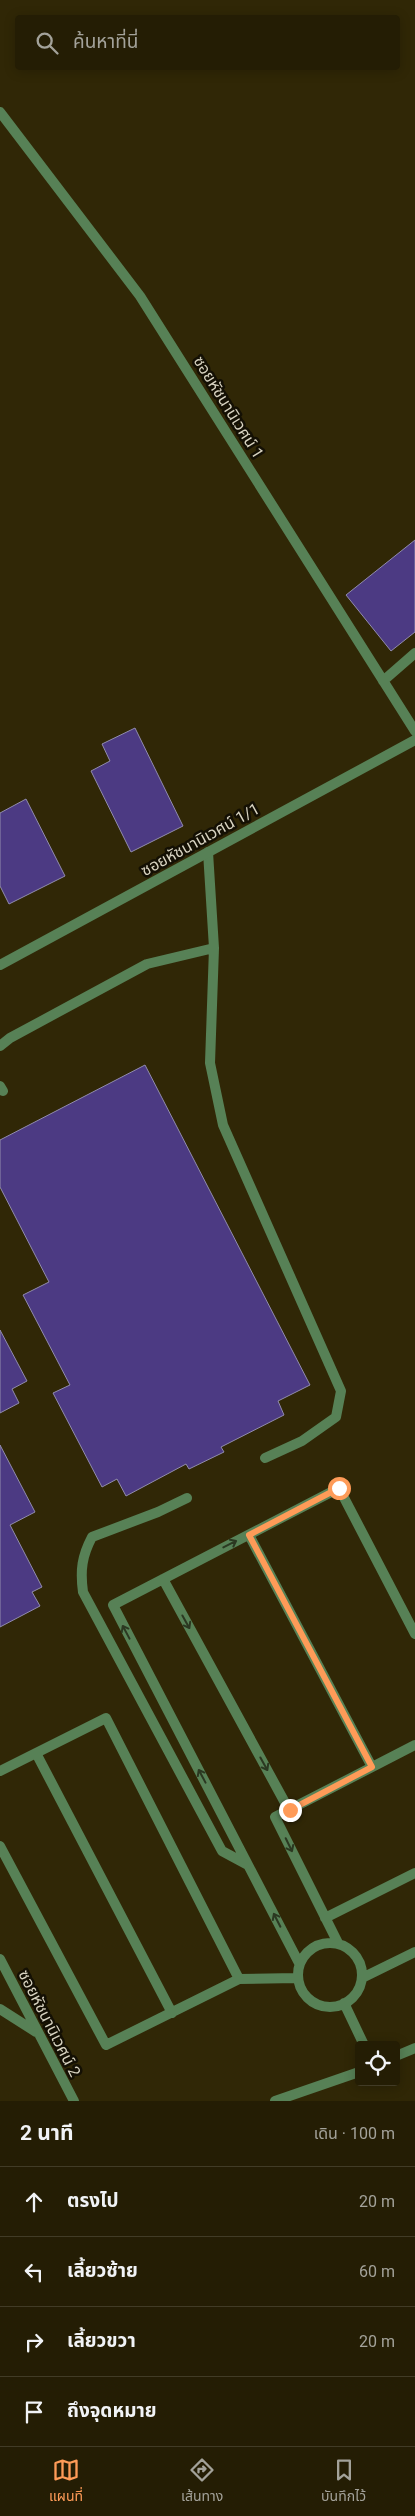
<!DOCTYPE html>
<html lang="th">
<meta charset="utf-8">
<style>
:root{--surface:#241d04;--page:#2c260e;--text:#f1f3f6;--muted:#a3a29a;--line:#413b26;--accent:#fe9b58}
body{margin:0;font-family:Roboto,"Noto Sans Thai",sans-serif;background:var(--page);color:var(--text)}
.controls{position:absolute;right:15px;bottom:15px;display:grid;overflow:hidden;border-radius:5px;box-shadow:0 2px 12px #0003}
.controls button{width:45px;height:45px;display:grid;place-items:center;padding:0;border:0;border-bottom:1px solid var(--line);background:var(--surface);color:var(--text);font:25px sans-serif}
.stop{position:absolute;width:15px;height:15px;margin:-11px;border:4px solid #fe9b58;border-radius:50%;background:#fff}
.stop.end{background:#fe9b58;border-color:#fff;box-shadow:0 1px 5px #0008}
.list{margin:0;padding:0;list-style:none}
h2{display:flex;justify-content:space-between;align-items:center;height:65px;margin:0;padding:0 20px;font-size:21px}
h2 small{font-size:16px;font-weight:400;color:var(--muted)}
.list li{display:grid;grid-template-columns:32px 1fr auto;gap:15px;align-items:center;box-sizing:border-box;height:70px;padding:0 20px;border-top:1px solid var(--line)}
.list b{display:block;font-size:19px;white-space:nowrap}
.list em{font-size:16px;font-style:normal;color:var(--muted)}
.icon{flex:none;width:28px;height:28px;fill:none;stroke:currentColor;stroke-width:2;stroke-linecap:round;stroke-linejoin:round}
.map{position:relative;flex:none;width:415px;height:2101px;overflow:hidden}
.search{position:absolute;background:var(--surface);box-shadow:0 2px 12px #0003;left:15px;right:15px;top:15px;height:55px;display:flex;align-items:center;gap:12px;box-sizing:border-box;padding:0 18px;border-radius:5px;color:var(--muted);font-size:19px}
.sheet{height:345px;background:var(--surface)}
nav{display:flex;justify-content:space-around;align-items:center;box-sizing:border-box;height:70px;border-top:1px solid var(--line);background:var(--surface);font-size:14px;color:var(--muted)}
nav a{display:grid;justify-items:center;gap:2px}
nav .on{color:var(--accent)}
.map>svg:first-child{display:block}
.building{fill:#4c3a83;stroke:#918cad}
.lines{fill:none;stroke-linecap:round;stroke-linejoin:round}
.service{stroke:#578156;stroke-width:10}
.minor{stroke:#578156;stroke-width:10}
.tertiary{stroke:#578156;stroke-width:10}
.oneway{stroke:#2b3821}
.route{stroke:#fe9b58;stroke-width:6}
.labels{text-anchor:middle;stroke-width:5;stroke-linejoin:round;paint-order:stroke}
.street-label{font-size:16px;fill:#d8d3c1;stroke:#141004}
</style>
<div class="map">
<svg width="415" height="2101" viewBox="0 0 415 2101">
<rect width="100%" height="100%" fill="#302706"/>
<path class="building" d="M 415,540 L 415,632 L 391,651 L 346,595 Z
M 135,728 L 183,826 L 131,852 L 91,771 L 110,761 L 102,744 Z
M 26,799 L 65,876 L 9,904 L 0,886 L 0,813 Z
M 145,1065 L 310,1385 L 278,1401 L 284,1415 L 221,1447 L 224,1452 L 189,1469 L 186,1464 L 126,1496 L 117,1479 L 102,1487 L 53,1393 L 70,1385 L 23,1295 L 49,1282 L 0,1187 L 0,1140 Z
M 0,1330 L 27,1381 L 12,1389 L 19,1403 L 0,1413 Z
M 0,1445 L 35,1512 L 10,1525 L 42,1587 L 32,1592 L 40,1606 L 0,1627 Z"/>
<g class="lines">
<path class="service" d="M 208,852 L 214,948 L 210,1063 L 223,1125 L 341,1391 L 336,1417 L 302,1441 L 265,1458
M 0,1046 L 10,1038 L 147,964 L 214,948
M 0,1086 L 3,1091
M 187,1498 L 158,1512 L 92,1537 C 82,1556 80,1570 83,1592 L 222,1851 L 248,1865
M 249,1535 L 372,1767
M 163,1579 L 289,1810
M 36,1753 L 172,2013
M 0,1771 L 106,1718 L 239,1979
M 0,1846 L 106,2045 L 239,1979 L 297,1978
M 325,1918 L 415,1873
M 338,1943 L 275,1817 L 415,1745
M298 1975a32 32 0 1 1 64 0a32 32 0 1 1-64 0Z
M 299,1963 L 113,1605 L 339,1488 L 415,1634
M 362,1978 L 415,1952
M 344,2003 L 364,2045"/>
<path class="minor" d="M 0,112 L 140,296 L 415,731
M 383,681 L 415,653
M 0,965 L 415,740
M 0,1959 L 74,2101
M 0,2009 L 36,2032"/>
<path class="tertiary" d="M 396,2056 L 415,2048
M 275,2101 L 359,2072"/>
</g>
<defs><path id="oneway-shaft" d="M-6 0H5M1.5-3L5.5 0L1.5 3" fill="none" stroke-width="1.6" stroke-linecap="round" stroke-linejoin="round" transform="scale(1.25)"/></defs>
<g class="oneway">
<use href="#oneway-shaft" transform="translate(230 1544) rotate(-27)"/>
<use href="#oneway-shaft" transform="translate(186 1622) rotate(61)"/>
<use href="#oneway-shaft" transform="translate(126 1632) rotate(-118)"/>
<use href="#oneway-shaft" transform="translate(264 1764) rotate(61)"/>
<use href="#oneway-shaft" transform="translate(202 1776) rotate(-118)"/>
<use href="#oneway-shaft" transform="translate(289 1845) rotate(64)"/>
<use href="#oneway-shaft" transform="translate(277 1920) rotate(-117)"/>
</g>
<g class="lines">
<path class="route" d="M 290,1810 L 372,1767 L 249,1535 L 339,1488"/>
</g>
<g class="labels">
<g class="street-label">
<text transform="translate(229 407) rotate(58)" y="6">ซอยหัชนานิเวศน์ 1</text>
<text transform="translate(200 839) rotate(-29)" y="6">ซอยหัชนานิเวศน์ 1/1</text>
<text transform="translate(50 2023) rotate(63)" y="6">ซอยหัชนานิเวศน์ 2</text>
</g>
</g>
</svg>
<div class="controls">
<button><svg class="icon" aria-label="locate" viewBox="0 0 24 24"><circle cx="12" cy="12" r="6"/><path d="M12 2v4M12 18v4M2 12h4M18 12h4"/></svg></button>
</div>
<div class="stop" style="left:339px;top:1488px"></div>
<div class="stop end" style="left:290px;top:1810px"></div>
<div class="search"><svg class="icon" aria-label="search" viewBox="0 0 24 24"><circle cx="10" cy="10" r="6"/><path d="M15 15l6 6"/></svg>ค้นหาที่นี่</div>
</div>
<section class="sheet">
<h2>2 นาที<small>เดิน · 100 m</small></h2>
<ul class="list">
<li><svg class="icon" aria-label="ahead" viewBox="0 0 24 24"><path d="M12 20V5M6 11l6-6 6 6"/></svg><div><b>ตรงไป</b></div><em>20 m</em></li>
<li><svg class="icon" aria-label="left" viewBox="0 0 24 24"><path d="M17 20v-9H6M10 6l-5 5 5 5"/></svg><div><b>เลี้ยวซ้าย</b></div><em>60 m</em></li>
<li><svg class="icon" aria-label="right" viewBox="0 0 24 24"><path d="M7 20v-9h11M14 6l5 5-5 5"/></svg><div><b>เลี้ยวขวา</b></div><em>20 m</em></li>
<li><svg class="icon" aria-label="arrive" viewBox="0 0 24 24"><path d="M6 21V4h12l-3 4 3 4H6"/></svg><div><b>ถึงจุดหมาย</b></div></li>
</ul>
</section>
<nav>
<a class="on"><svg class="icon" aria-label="map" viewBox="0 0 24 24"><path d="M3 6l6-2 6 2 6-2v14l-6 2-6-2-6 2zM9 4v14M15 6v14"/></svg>แผนที่</a>
<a><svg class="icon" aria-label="directions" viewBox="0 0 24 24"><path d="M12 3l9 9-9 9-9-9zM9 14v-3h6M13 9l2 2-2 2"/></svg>เส้นทาง</a>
<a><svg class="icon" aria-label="saved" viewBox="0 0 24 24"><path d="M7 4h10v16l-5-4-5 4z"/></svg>บันทึกไว้</a>
</nav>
